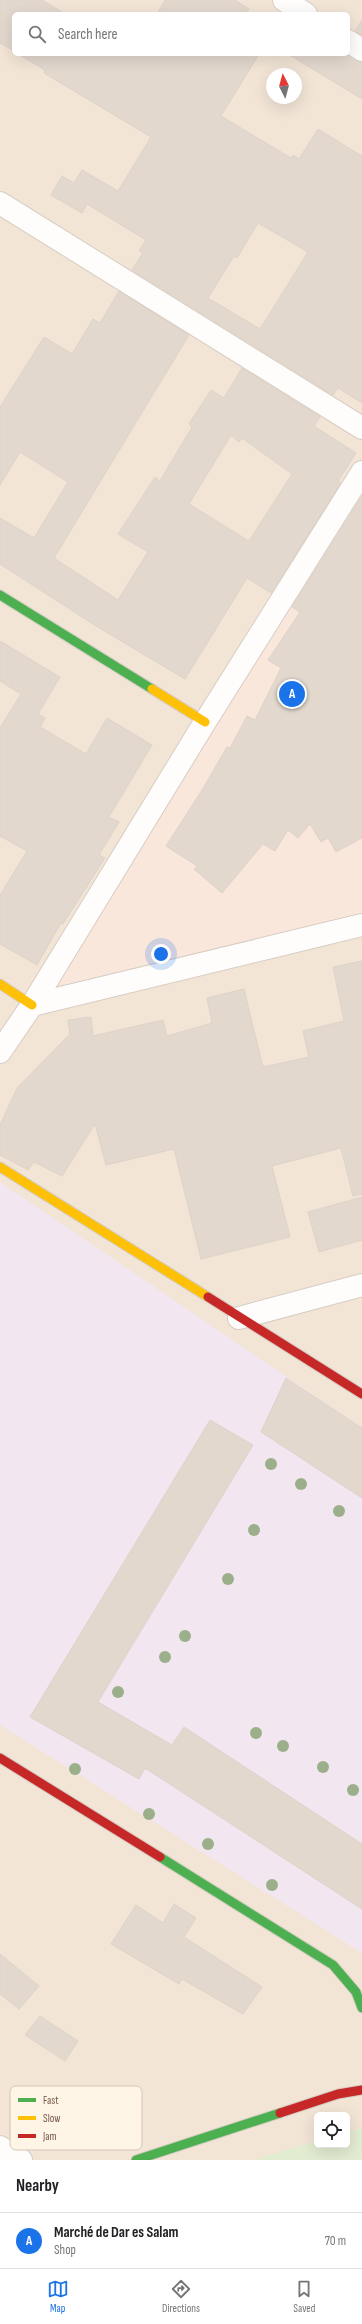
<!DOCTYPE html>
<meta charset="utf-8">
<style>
:root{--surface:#fff;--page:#f2f2f2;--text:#202124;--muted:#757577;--line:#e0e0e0;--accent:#1a73e8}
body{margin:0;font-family:"Sofia Sans Condensed",sans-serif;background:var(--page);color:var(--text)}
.controls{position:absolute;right:12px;bottom:12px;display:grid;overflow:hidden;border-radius:6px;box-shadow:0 4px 16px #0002}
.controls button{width:36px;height:36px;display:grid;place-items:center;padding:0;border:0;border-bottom:1px solid var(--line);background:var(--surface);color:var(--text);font:20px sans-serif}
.compass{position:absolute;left:266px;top:68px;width:36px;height:36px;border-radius:50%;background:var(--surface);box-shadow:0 4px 16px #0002;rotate:354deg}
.you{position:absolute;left:161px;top:954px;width:14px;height:14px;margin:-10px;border:3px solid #fff;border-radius:50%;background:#1a73e8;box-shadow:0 0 0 6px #1a73e833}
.badge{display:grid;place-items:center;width:26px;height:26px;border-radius:50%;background:var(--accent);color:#fff;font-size:13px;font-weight:700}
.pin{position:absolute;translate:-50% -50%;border:2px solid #fff;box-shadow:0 1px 4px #0006}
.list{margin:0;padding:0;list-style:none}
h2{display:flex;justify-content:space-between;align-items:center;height:52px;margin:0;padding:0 16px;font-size:17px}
h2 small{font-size:13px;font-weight:400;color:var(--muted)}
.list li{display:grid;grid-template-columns:26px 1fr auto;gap:12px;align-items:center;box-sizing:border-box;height:56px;padding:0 16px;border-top:1px solid var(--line)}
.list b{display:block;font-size:15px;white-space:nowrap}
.list p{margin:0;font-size:13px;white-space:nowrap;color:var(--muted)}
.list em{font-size:13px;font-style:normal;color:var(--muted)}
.icon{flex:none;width:22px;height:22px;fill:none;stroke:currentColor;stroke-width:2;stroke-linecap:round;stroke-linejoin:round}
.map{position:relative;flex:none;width:362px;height:2160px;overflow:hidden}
.search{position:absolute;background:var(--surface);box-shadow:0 4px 16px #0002;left:12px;right:12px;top:12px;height:44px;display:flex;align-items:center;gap:10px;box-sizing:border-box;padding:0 14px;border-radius:6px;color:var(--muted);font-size:15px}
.sheet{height:108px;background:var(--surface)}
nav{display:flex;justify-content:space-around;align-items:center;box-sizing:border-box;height:56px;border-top:1px solid var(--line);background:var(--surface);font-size:11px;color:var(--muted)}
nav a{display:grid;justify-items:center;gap:2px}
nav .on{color:var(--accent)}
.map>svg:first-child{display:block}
.residential{fill:#f2e5d6;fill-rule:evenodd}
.commercial{fill:#fae7dc}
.education{fill:#f2e6f0}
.green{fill:#e2ecd1}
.building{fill:#e2d8ce;stroke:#dfd2c9;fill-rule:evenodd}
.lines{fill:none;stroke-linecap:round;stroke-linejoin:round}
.street-casing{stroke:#d7cdc4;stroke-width:24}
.fast-casing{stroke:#d6ccc3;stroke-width:11}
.slow-casing{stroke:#d6ccc3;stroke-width:11}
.jam-casing{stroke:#d6ccc3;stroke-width:11}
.street{stroke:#fefdfb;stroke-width:22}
.fast{stroke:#4caf50;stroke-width:9}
.slow{stroke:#ffc107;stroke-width:9}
.jam{stroke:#c62828;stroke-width:9}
.tree{fill:#9caf8b}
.key{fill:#fff5e7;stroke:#d5c5b7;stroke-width:1}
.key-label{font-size:11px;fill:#735647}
</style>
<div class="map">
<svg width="362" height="2160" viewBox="0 0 362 2160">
<rect width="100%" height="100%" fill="#f6f0e6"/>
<path class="residential" d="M 0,0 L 362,0 L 362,2160 L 0,2160 ZM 14,14 L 348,14 L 348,54 L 14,54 ZM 272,74 L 296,74 L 296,98 L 272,98 ZM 317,2115 L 347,2115 L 347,2145 L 317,2145 Z"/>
<path class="commercial" d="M 362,464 L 362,925 L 32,1005 Z"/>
<path class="education" d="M 0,1182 L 362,1428 L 362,1953 L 0,1725 Z"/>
<path class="green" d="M 362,2128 L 362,2160 L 253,2160 L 317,2141 L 317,2145 L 347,2145 L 347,2132 Z"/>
<path class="building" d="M 0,0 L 42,0 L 65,14 L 14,14 L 14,51 L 0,43 Z
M 165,0 L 235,0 L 249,9 L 246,14 L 157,14 Z
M 362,20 L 362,35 L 355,31 Z
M 18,54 L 259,54 L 221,116 L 291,158 L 293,155 L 299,159 L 318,129 L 362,156 L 362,403 L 338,388 L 333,395 L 132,270 L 143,253 L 139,251 L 146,240 L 87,204 L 82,213 L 51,195 L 62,176 L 74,183 L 82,170 L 118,191 L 151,137 L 44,73 L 45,70 ZM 258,223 L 308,252 L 260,329 L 208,298 L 234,256 L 237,258 Z
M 288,54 L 345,54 L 362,62 L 362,99 Z
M 119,291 L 189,335 L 54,558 L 118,600 L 148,552 L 118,534 L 155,477 L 160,481 L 192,427 L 189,424 L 211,390 L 224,398 L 242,368 L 320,417 L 314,426 L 356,453 L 338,481 L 341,483 L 271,593 L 247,578 L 185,679 L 96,626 L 0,564 L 0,518 L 34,538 L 68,482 L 20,452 L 0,485 L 0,407 L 44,337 L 72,354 L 93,319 L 100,323 ZM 231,435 L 239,442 L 242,438 L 292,474 L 249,541 L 189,504 Z
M 362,496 L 362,838 L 336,852 L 328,838 L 321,842 L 310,824 L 298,838 L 288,830 L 275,851 L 263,844 L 222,893 L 194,869 L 197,866 L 166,846 L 202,790 L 227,747 L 230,748 L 247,716 L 255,720 L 281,668 L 268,660 L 300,612 L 292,607 Z
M 0,641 L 60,677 L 38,714 L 45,718 L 40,727 L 86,754 L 107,718 L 152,745 L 109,817 L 119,822 L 99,855 L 105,858 L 63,924 L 61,923 L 37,965 L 0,944 L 0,895 L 27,851 L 0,836 L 0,728 L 21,694 L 0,681 Z
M 362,961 L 362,1194 L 353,1196 L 341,1148 L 272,1166 L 290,1237 L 201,1259 L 174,1149 L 106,1165 L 95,1124 L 62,1176 L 34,1162 L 28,1170 L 0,1155 L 0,1125 L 17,1088 L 70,1034 L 68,1020 L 91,1017 L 93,1036 L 163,1020 L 167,1036 L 212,1023 L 207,998 L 244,989 L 263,1067 L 309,1057 L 303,1031 L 344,1021 L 333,967 Z
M 362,1197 L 362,1240 L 319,1252 L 308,1212 Z
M 286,1378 L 362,1428 L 362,1498 L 261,1432 Z
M 210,1420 L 253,1445 L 98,1702 L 172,1745 L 184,1727 L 362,1844 L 362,1909 L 145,1768 L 139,1779 L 30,1717 Z
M 174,1904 L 196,1918 L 184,1937 L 262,1987 L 243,2014 L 182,1979 L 179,1984 L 111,1944 L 136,1905 L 163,1923 Z
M 0,1954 L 39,1986 L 19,2009 L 0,1994 Z
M 40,2016 L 78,2041 L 65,2061 L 25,2035 Z"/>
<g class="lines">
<defs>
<path id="street" d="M 284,0 L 306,14
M 348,41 L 362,50
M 0,203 L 362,428
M 32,1005 L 362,925
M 0,1052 L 32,1005 L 205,722 L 362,472
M 239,1318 L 362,1285
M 0,2147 L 21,2160"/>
<path id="fast" d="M 0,595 L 152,689
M 160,1857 L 333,1965 L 356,1992 L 362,2008
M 136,2160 L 280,2113"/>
<path id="slow" d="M 152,689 L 205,722
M 0,984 L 32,1005
M 0,1167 L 208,1297"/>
<path id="jam" d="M 208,1297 L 362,1394
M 0,1758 L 160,1857
M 280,2113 L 338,2094 L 362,2090"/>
</defs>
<use href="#street" class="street-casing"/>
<use href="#fast" class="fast-casing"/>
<use href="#slow" class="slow-casing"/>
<use href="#jam" class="jam-casing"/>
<use href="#street" class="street"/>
<use href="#fast" class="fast"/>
<use href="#slow" class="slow"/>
<use href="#jam" class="jam"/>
</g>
<g class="tree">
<circle cx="271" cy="1464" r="6"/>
<circle cx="301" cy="1484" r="6"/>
<circle cx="339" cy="1511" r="6"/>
<circle cx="254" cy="1530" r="6"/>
<circle cx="228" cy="1579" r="6"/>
<circle cx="185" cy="1636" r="6"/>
<circle cx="165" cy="1657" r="6"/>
<circle cx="118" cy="1692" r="6"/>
<circle cx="256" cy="1733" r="6"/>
<circle cx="283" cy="1746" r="6"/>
<circle cx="323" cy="1767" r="6"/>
<circle cx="75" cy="1769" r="6"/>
<circle cx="353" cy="1790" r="6"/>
<circle cx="149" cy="1814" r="6"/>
<circle cx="208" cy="1844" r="6"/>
<circle cx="272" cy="1885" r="6"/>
</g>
<rect x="10" y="2086" width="132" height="64" rx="6" class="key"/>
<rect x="18" y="2098" width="18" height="4" fill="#4caf50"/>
<rect x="18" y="2116" width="18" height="4" fill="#ffc107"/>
<rect x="18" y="2134" width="18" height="4" fill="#c62828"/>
<g class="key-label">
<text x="43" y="2104">Fast</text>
<text x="43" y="2122">Slow</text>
<text x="43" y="2140">Jam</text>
</g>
</svg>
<div class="controls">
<button><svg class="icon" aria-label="locate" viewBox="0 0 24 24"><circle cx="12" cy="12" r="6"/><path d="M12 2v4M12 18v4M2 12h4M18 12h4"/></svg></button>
</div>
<svg class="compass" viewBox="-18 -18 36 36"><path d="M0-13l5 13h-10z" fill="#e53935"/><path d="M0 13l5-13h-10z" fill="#757577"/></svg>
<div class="you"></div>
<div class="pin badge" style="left:292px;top:694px">A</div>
<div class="search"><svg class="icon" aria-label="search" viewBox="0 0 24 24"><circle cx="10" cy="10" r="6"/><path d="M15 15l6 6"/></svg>Search here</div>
</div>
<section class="sheet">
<h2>Nearby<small></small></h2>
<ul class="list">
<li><span class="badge">A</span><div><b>Marché de Dar es Salam</b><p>Shop</p></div><em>70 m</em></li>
</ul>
</section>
<nav>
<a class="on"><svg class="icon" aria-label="map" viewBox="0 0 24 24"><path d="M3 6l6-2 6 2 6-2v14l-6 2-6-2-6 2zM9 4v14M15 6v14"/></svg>Map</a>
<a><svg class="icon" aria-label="directions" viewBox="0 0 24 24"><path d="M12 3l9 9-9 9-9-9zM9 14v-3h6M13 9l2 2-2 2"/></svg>Directions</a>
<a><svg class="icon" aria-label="saved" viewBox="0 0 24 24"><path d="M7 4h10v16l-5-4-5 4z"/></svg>Saved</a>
</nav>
